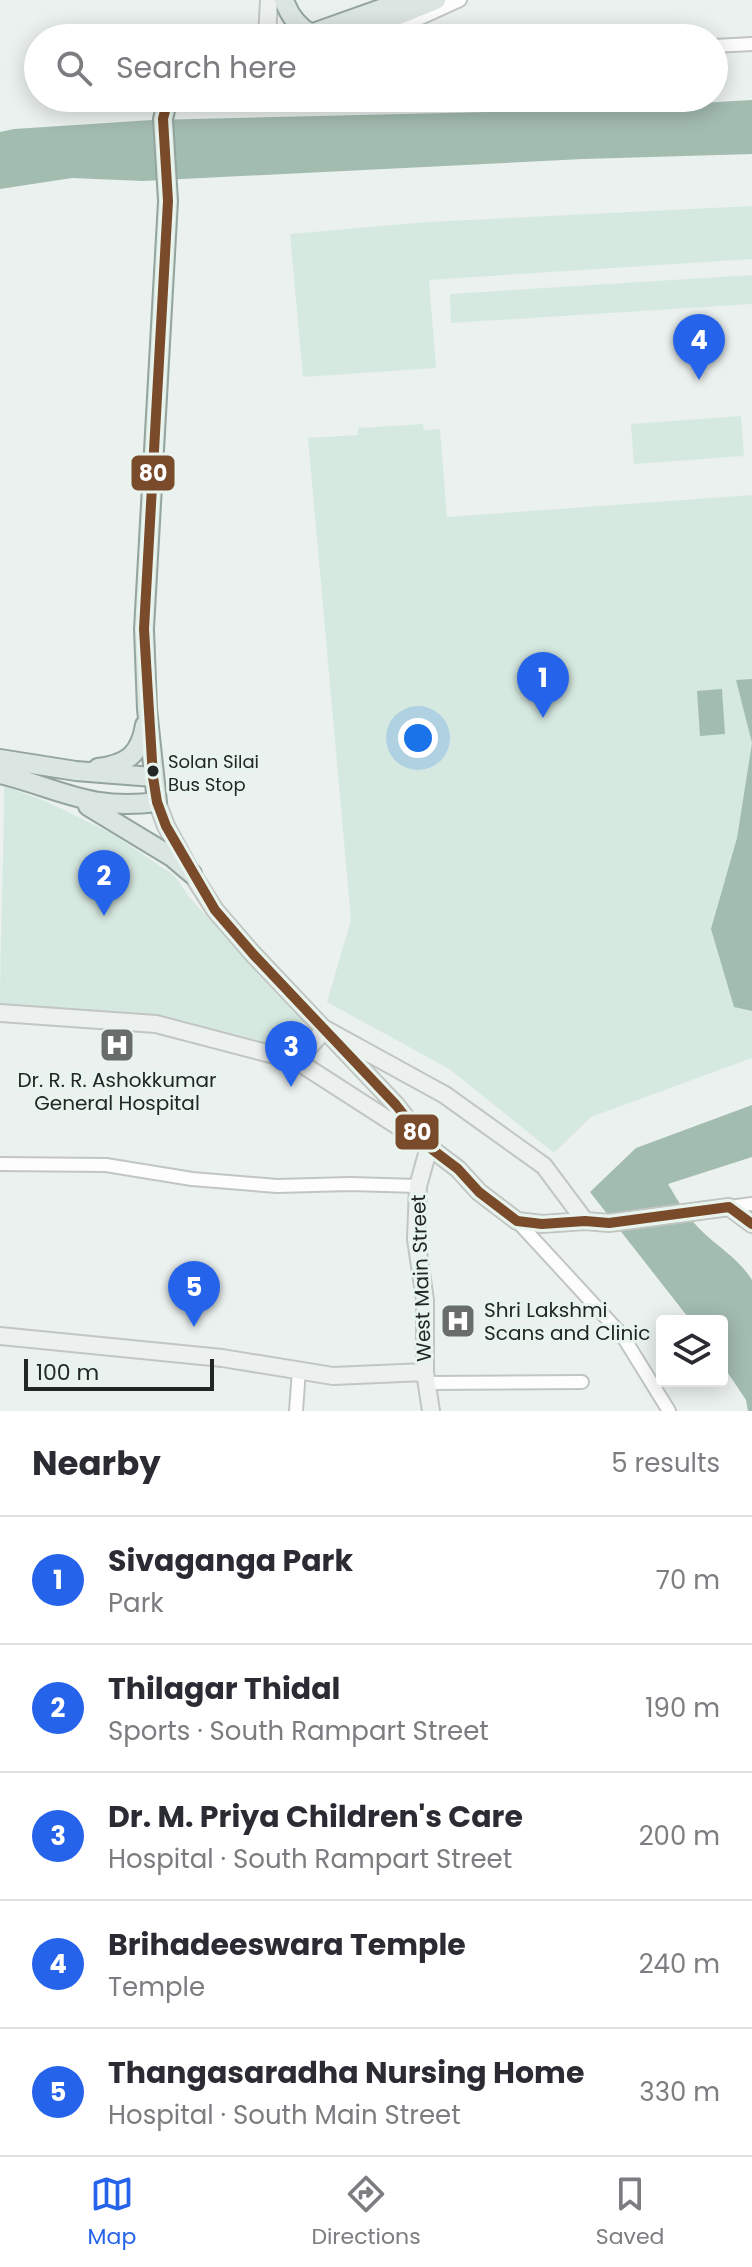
<!DOCTYPE html>
<meta charset="utf-8">
<style>
:root{--surface:#fff;--page:#f7f7f7;--text:#2b2b33;--muted:#7c7c81;--line:#e1e1e2;--accent:#2563eb}
body{margin:0;font-family:Poppins,sans-serif;background:var(--page);color:var(--text)}
.controls{position:absolute;right:24px;bottom:24px;display:grid;overflow:hidden;border-radius:8px;box-shadow:0 4px 20px #0003}
.controls button{width:72px;height:72px;display:grid;place-items:center;padding:0;border:0;border-bottom:2px solid var(--line);background:var(--surface);color:var(--text);font:40px sans-serif}
.scale{position:absolute;left:24px;bottom:20px;width:190px;box-sizing:border-box;padding-left:8px;border:4px solid #222624;border-top:0;font-size:22px;line-height:28px;white-space:nowrap;color:#222624;-webkit-text-stroke:6px #e8f4ee;paint-order:stroke}
.you{position:absolute;left:418px;top:738px;width:28px;height:28px;margin:-20px;border:6px solid #fff;border-radius:50%;background:#1a73e8;box-shadow:0 0 0 12px #1a73e833}
.badge{display:grid;place-items:center;width:52px;height:52px;border-radius:50%;background:var(--accent);color:#fff;font-size:26px;font-weight:700}
.pin{position:absolute;translate:-50% -66px;filter:drop-shadow(0 2px 4px #0008)}
.pin::after{content:'';position:absolute;top:42px;width:28px;height:24px;background:inherit;clip-path:polygon(0 0,100% 0,50% 100%)}
.list{margin:0;padding:0;list-style:none}
h2{display:flex;justify-content:space-between;align-items:center;height:104px;margin:0;padding:0 32px;font-size:34px}
h2 small{font-size:26px;font-weight:400;color:var(--muted)}
.list li{display:grid;grid-template-columns:52px 1fr auto;gap:24px;align-items:center;box-sizing:border-box;height:128px;padding:0 32px;border-top:2px solid var(--line)}
.list b{display:block;font-size:30px;white-space:nowrap}
.list p{margin:0;font-size:26px;white-space:nowrap;color:var(--muted)}
.list em{font-size:26px;font-style:normal;color:var(--muted)}
.icon{flex:none;width:44px;height:44px;fill:none;stroke:currentColor;stroke-width:2;stroke-linecap:round;stroke-linejoin:round}
.map{position:relative;flex:none;width:752px;height:1411px;overflow:hidden}
.search{position:absolute;background:var(--surface);box-shadow:0 4px 20px #0003;left:24px;right:24px;top:24px;height:88px;display:flex;align-items:center;gap:20px;box-sizing:border-box;padding:0 28px;border-radius:44px;color:var(--muted);font-size:30px}
.sheet{height:744px;background:var(--surface)}
nav{display:flex;justify-content:space-around;align-items:center;box-sizing:border-box;height:112px;border-top:2px solid var(--line);background:var(--surface);font-size:22px;color:var(--muted)}
nav a{display:grid;justify-items:center;gap:4px}
nav .on{color:var(--accent)}
.map>svg:first-child{display:block}
.green{fill:#d6e9e0}
.water{fill:#a3bcb0}
.lines{fill:none;stroke-linecap:round;stroke-linejoin:round}
.street-casing{stroke:#c1c6c3;stroke-width:16}
.secondary-casing{stroke:#c1c6c3;stroke-width:20}
.primary-casing{stroke:#93a59e;stroke-width:22}
.street{stroke:#fcfdfc;stroke-width:12}
.secondary{stroke:#ecf0ef;stroke-width:16}
.primary{stroke:#dbe5e1;stroke-width:18}
.bus-1-casing{stroke:#e8f4ee;stroke-width:16}
.bus-1{stroke:#7a4b2a;stroke-width:10}
.bus-dot{fill:#222624;stroke:#e8f4ee;stroke-width:3}
.labels{text-anchor:middle;stroke-width:6;stroke-linejoin:round;paint-order:stroke}
.bus-label{font-size:18px;fill:#222624;stroke:#e8f4ee;text-anchor:start}
.poi-label{font-size:20px;fill:#222624;stroke:#e8f4ee}
.street-label{font-size:20px;fill:#222624;stroke:#e8f4ee}
.line-badge{stroke:#e8f4ee;stroke-width:3}
.badge-label{font-size:22px;text-anchor:middle;font-weight:bold;fill:#fff}
</style>
<div class="map">
<svg width="752" height="1411" viewBox="0 0 752 1411">
<rect width="100%" height="100%" fill="#ebf1ee"/>
<path class="green" d="M 752,206 L 752,259 L 429,280 L 436,368 L 303,377 L 290,234 L 427,222 Z
M 752,275 L 752,304 L 451,323 L 450,294 Z
M 741,416 L 744,456 L 634,464 L 631,424 Z
M 423,424 L 424,430 L 440,429 L 447,517 L 752,495 L 752,1058 L 591,1117 L 554,1153 L 449,1069 L 327,1002 L 351,920 L 308,438 L 358,435 L 358,428 Z
M 4,786 L 43,800 L 111,833 L 175,876 L 189,897 L 304,1020 L 289,1052 L 220,1033 L 0,1010 C 0,935 4,861 4,786 Z"/>
<path class="water" d="M 752,100 L 752,154 L 583,159 L 143,181 L 72,178 L 0,189 L 0,132 L 14,129 L 152,120 L 578,110 Z
M 752,679 L 752,1011 L 734,1007 L 711,929 L 737,838 L 752,743 L 736,680 Z
M 722,689 L 725,734 L 700,736 L 697,691 Z
M 752,1105 L 752,1157 L 668,1184 C 679,1203 690,1221 706,1235 C 723,1250 740,1261 752,1280 L 752,1411 L 748,1411 L 746,1400 L 722,1364 L 722,1321 L 691,1321 L 590,1192 L 636,1148 Z"/>
<g class="lines">
<defs>
<path id="street" d="M 389,24 L 416,20 L 460,0
M 714,46 L 752,44
M 0,1164 L 106,1165 L 192,1179 L 277,1186 L 350,1184 L 418,1186
M 729,1207 L 752,1204
M 517,1221 L 622,1335 L 669,1411
M 426,1383 L 582,1382
M 296,1411 L 299,1370"/>
<path id="secondary" d="M 267,38 L 269,0
M 157,802 L 166,826 L 192,874 L 215,910 L 253,954 L 396,1105 L 429,1147 L 458,1169 L 479,1192 L 517,1221 L 542,1224 L 585,1221 L 609,1223 L 729,1207 L 752,1224
M 0,1013 L 156,1024 L 297,1061 L 418,1139
M 297,1061 L 325,1029 L 445,1095 L 544,1166 L 585,1221
M 429,1147 L 418,1186 L 416,1239 L 425,1300 L 425,1372 L 431,1411
M 0,1336 L 222,1358 L 333,1376 L 425,1372"/>
<path id="primary" d="M 284,0 C 289,15 297,26 311,34
M 299,38 L 406,0
M 342,38 L 436,0
M 0,759 L 76,771 L 153,777
M 98,768 C 127,764 140,755 145,725
M 0,774 C 61,789 90,811 157,802 L 147,709 L 144,629 L 168,201 L 163,119 L 168,98
M 88,806 L 172,857 L 192,874"/>
</defs>
<use href="#street" class="street-casing"/>
<use href="#secondary" class="secondary-casing"/>
<use href="#primary" class="primary-casing"/>
<use href="#street" class="street"/>
<use href="#secondary" class="secondary"/>
<use href="#primary" class="primary"/>
<defs>
<path id="bus-1" d="M 168,98 L 163,119 L 168,201 L 144,629 L 153,777 L 157,802 L 166,826 L 215,910 L 253,954 L 396,1105 L 429,1147 L 458,1169 L 479,1192 L 517,1221 L 542,1224 L 585,1221 L 609,1223 L 729,1207 L 752,1224"/>
</defs>
<use href="#bus-1" class="bus-1-casing"/>
<use href="#bus-1" class="bus-1"/>
</g>
<defs>
<symbol id="hospital-square" viewBox="-11 -11 22 22"><rect x="-9" y="-9" width="18" height="18" rx="4" fill="#686d6b" stroke="#e8f4ee"/><path d="M-5-5h3v3.5h4V-5h3V5h-3V1.5h-4V5h-3Z" fill="#fff"/></symbol>
</defs>
<g fill-rule="evenodd">
<use href="#hospital-square" x="97" y="1025" width="40" height="40"/>
<use href="#hospital-square" x="438" y="1301" width="40" height="40"/>
</g>
<circle class="bus-dot" cx="153" cy="771" r="7"/>
<g class="labels">
<g class="bus-label">
<text x="168" y="768">Solan Silai<tspan x="168" dy="23">Bus Stop</tspan></text>
</g>
<g class="poi-label">
<text x="117" y="1087">Dr. R. R. Ashokkumar<tspan x="117" dy="23">General Hospital</tspan></text>
<text x="484" y="1317" text-anchor="start">Shri Lakshmi<tspan x="484" dy="23">Scans and Clinic</tspan></text>
</g>
<g class="street-label">
<text transform="translate(421 1278) rotate(-92)" y="7">West Main Street</text>
</g>
</g>
<g class="line-badge">
<rect x="130" y="454" width="46" height="38" rx="8" fill="#7a4b2a"/>
<rect x="394" y="1113" width="46" height="38" rx="8" fill="#7a4b2a"/>
</g>
<g class="badge-label">
<text x="153" y="481">80</text>
<text x="417" y="1140">80</text>
</g>
</svg>
<div class="controls">
<button><svg class="icon" aria-label="layers" viewBox="0 0 24 24"><path d="M12 4l9 5-9 5-9-5zM3 14l9 5 9-5"/></svg></button>
</div>
<div class="scale">100 m</div>
<div class="you"></div>
<div class="pin badge" style="left:543px;top:718px">1</div>
<div class="pin badge" style="left:104px;top:916px">2</div>
<div class="pin badge" style="left:291px;top:1087px">3</div>
<div class="pin badge" style="left:699px;top:380px">4</div>
<div class="pin badge" style="left:194px;top:1327px">5</div>
<div class="search"><svg class="icon" aria-label="search" viewBox="0 0 24 24"><circle cx="10" cy="10" r="6"/><path d="M15 15l6 6"/></svg>Search here</div>
</div>
<section class="sheet">
<h2>Nearby<small>5 results</small></h2>
<ul class="list">
<li><span class="badge">1</span><div><b>Sivaganga Park</b><p>Park</p></div><em>70 m</em></li>
<li><span class="badge">2</span><div><b>Thilagar Thidal</b><p>Sports · South Rampart Street</p></div><em>190 m</em></li>
<li><span class="badge">3</span><div><b>Dr. M. Priya Children's Care</b><p>Hospital · South Rampart Street</p></div><em>200 m</em></li>
<li><span class="badge">4</span><div><b>Brihadeeswara Temple</b><p>Temple</p></div><em>240 m</em></li>
<li><span class="badge">5</span><div><b>Thangasaradha Nursing Home</b><p>Hospital · South Main Street</p></div><em>330 m</em></li>
</ul>
</section>
<nav>
<a class="on"><svg class="icon" aria-label="map" viewBox="0 0 24 24"><path d="M3 6l6-2 6 2 6-2v14l-6 2-6-2-6 2zM9 4v14M15 6v14"/></svg>Map</a>
<a><svg class="icon" aria-label="directions" viewBox="0 0 24 24"><path d="M12 3l9 9-9 9-9-9zM9 14v-3h6M13 9l2 2-2 2"/></svg>Directions</a>
<a><svg class="icon" aria-label="saved" viewBox="0 0 24 24"><path d="M7 4h10v16l-5-4-5 4z"/></svg>Saved</a>
</nav>
